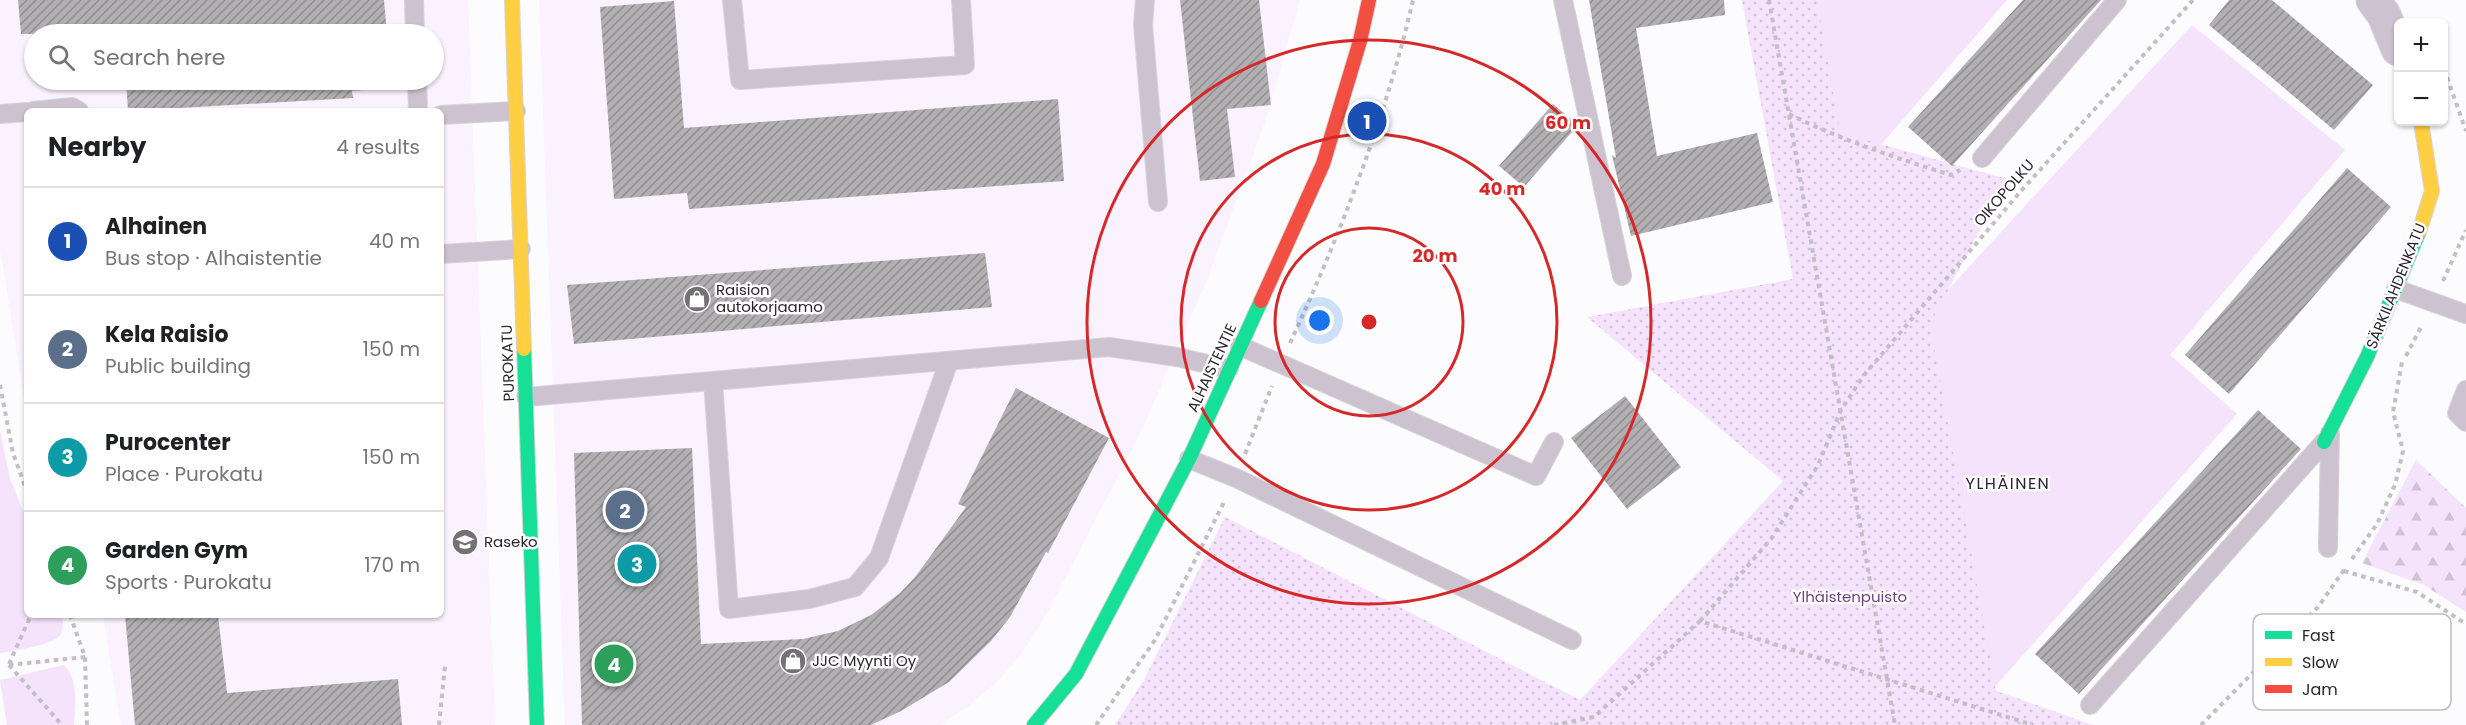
<!DOCTYPE html>
<meta charset="utf-8">
<style>
:root{--surface:#fff;--page:#f6f6f6;--text:#202124;--muted:#757577;--line:#e0e0e0;--accent:#1a73e8}
body{margin:0;font-family:Poppins,sans-serif;background:var(--page);color:var(--text)}
.controls{position:absolute;right:18px;top:18px;display:grid;overflow:hidden;border-radius:9px;box-shadow:0 2px 4px #0004}
.controls button{width:54px;height:54px;display:grid;place-items:center;padding:0;border:0;border-bottom:2px solid var(--line);background:var(--surface);color:var(--text);font:30px sans-serif}
.you{position:absolute;left:1320px;top:321px;width:21px;height:21px;margin:-15px;border:4px solid #fff;border-radius:50%;background:#1a73e8;box-shadow:0 0 0 9px #1a73e833}
.badge{display:grid;place-items:center;width:39px;height:39px;border-radius:50%;background:var(--accent);color:#fff;font-size:20px;font-weight:700}
.pin{position:absolute;translate:-50% -50%;border:3px solid #fff;box-shadow:0 2px 6px #0006}
.list{margin:0;padding:0;list-style:none}
h2{display:flex;justify-content:space-between;align-items:center;height:78px;margin:0;padding:0 24px;font-size:26px}
h2 small{font-size:20px;font-weight:400;color:var(--muted)}
.list li{display:grid;grid-template-columns:39px 1fr auto;gap:18px;align-items:center;box-sizing:border-box;height:108px;padding:0 24px;border-top:2px solid var(--line)}
.list b{display:block;font-size:22px;white-space:nowrap}
.list p{margin:0;font-size:20px;white-space:nowrap;color:var(--muted)}
.list em{font-size:20px;font-style:normal;color:var(--muted)}
.icon{flex:none;width:33px;height:33px;fill:none;stroke:currentColor;stroke-width:2;stroke-linecap:round;stroke-linejoin:round}
.map{position:relative;flex:none;width:2466px;height:725px;overflow:hidden}
.search{position:absolute;background:var(--surface);box-shadow:0 2px 4px #0004;left:24px;top:24px;width:420px;height:66px;display:flex;align-items:center;gap:15px;box-sizing:border-box;padding:0 21px;border-radius:33px;color:var(--muted);font-size:22px}
.panel{position:absolute;background:var(--surface);box-shadow:0 2px 4px #0004;left:24px;top:108px;width:420px;height:510px;border-radius:9px}
.map>svg:first-child{display:block}
.built{fill:#faf2fe;fill-rule:evenodd}
.grass{fill:#f5e2fb}
.forest{fill:url(#forest-firs)}
.park{fill:url(#park-dots)}
.building{fill:url(#building-hatch)}
.lines{fill:none;stroke-linecap:round;stroke-linejoin:round}
.lane-casing{stroke:#d6d4d7;stroke-width:20}
.street-casing{stroke:#d6d4d7;stroke-width:35}
.fast-casing{stroke:#d6d4d7;stroke-width:16}
.slow-casing{stroke:#d6d4d7;stroke-width:16}
.jam-casing{stroke:#d6d4d7;stroke-width:16}
.path{stroke:#c4bec6;stroke-width:4;stroke-dasharray:4.5 4.5;stroke-linecap:butt}
.lane{stroke:#cdc3d0;stroke-width:18}
.street{stroke:#cdc3d0;stroke-width:33}
.fast{stroke:#16e098;stroke-width:14}
.slow{stroke:#ffcf43;stroke-width:14}
.jam{stroke:#f24e42;stroke-width:14}
.ring{fill:none;stroke:#d62828;stroke-width:3}
.labels{text-anchor:middle;stroke-width:5;stroke-linejoin:round;paint-order:stroke}
.street-label{font-size:15px;fill:#2a252b;stroke:#fff}
.poi-label{font-size:15px;fill:#2a252b;stroke:#fff;text-anchor:start}
.park-label{font-size:15px;fill:#733c83;stroke:#fff}
.neighbourhood-label{font-size:16px;letter-spacing:1.5px;fill:#2a252b;stroke:#fff}
.key{fill:#fff;stroke:#bfbebf;stroke-width:1.5}
.key-label{font-size:16px;fill:#2a252b}
.centre{fill:#d62828;stroke:#fff;stroke-width:3}
.ring-label{font-size:18px;text-anchor:middle;font-weight:bold;fill:#d62828;stroke:#fff;stroke-width:5;stroke-linejoin:round;paint-order:stroke}
</style>
<div class="map">
<svg width="2466" height="725" viewBox="0 0 2466 725">
<defs>
<pattern id="forest-firs" width="22" height="20" patternUnits="userSpaceOnUse" patternTransform="scale(1.5)"><rect width="22" height="20" fill="#f5e2fb"/><path d="M5 1l3.5 6h-7zM16 11l3.5 6h-7z" fill="#d2c2d7"/></pattern>
<pattern id="park-dots" width="8" height="8" patternUnits="userSpaceOnUse" patternTransform="scale(1.5)"><rect width="8" height="8" fill="#f5e2fb"/><path d="M2 2h.1M6 6h.1" fill="none" stroke="#d2c2d7" stroke-width="1.8" stroke-linecap="round"/></pattern>
<pattern id="building-hatch" width="6" height="6" patternUnits="userSpaceOnUse" patternTransform="scale(1.5)"><rect width="6" height="6" fill="#b1afb2"/><path d="M-1 1l2-2M0 6l6-6M5 7l2-2" fill="none" stroke="#908e91"/></pattern>
</defs>
<rect width="100%" height="100%" fill="#fcfbfd"/>
<path class="built" d="M 0,0 L 468,0 L 495,725 L 121,725 L 103,615 L 441,615 L 441,111 L 27,111 L 27,417 L 0,248 ZM 34,34 L 434,34 L 434,80 L 34,80 Z
M 539,0 L 1300,0 L 1265,122 L 1207,280 L 1140,434 L 1044,619 L 1022,653 L 997,682 L 968,706 L 940,725 L 565,725 Z"/>
<path class="grass" d="M 1781,0 L 2007,0 L 1871,156 L 1827,133 Z
M 2192,25 L 2345,150 L 2170,355 L 2237,414 L 1984,699 L 1873,371 Z
M 0,431 L 10,478 L 27,521 L 27,615 L 62,615 C 63,621 64,628 61,634 C 54,646 13,650 0,653 Z
M 64,665 C 79,680 75,705 74,725 L 7,725 L 0,680 Z"/>
<path class="forest" d="M 2416,460 L 2466,508 L 2466,612 L 2424,585 L 2362,563 Z"/>
<path class="park" d="M 1742,0 L 1817,0 L 1840,133 L 2007,179 L 1930,324 L 1996,691 L 2093,725 L 1115,725 L 1144,680 L 1225,517 L 1580,700 L 1783,481 L 1587,317 L 1793,279 Z"/>
<path class="building" d="M 18,0 L 384,0 L 387,34 L 21,34 Z
M 1180,0 L 1259,0 L 1271,105 L 1227,109 L 1235,177 L 1200,181 Z
M 1589,0 L 1724,0 L 1725,15 L 1636,28 L 1657,156 L 1757,133 L 1773,202 L 1631,236 L 1612,155 L 1616,158 Z
M 2023,0 L 2101,0 L 1952,166 L 1908,127 Z
M 2229,0 L 2272,0 L 2373,85 L 2334,130 L 2209,25 Z
M 674,1 L 684,128 L 1058,99 L 1064,181 L 689,209 L 687,193 L 614,199 L 600,7 Z
M 126,80 L 390,80 L 390,88 L 352,91 L 353,98 L 128,111 Z
M 1553,104 L 1578,125 L 1524,187 L 1499,166 Z
M 2347,168 L 2391,207 L 2229,394 L 2185,355 Z
M 985,253 L 992,307 L 574,344 L 567,285 Z
M 1016,388 L 1109,438 L 1048,553 L 1046,552 L 1010,617 L 991,641 L 949,682 L 901,711 L 871,725 L 582,725 L 574,453 L 692,448 L 701,644 L 803,639 L 838,631 L 871,615 L 900,593 L 916,576 L 966,507 L 958,504 Z
M 1625,396 L 1681,467 L 1627,509 L 1571,438 Z
M 2258,410 L 2301,449 L 2079,694 L 2035,654 Z
M 125,615 L 218,615 L 227,693 L 398,679 L 402,725 L 135,725 Z"/>
<g class="lines">
<defs>
<path id="lane" d="M 414,0 L 415,34
M 732,0 L 740,80 L 965,65 L 961,0
M 1145,0 L 1143,25 L 1158,202
M 1563,0 L 1622,276
M 417,80 L 418,111
M 33,111 L 72,107 L 79,111
M 0,114 L 27,112
M 441,115 L 516,111
M 1982,158 L 2117,0
M 441,254 L 521,249
M 2396,289 L 2466,314
M 1240,346 L 1536,476 L 1554,442
M 713,381 L 729,609 L 809,599 L 855,587 L 879,558 L 949,361
M 2466,390 L 2457,413 L 2466,422
M 526,397 L 1109,347 L 1177,357 L 1229,369
M 1189,459 L 1236,478 L 1572,640
M 2328,548 L 2330,433
M 2090,705 L 2324,442"/>
<path id="street" d="M 2373,0 L 2384,15 L 2398,49"/>
<path id="fast" d="M 524,349 L 537,725
M 2324,442 L 2367,357 L 2419,232
M 1034,725 L 1076,674 L 1189,459 L 1261,301"/>
<path id="slow" d="M 512,0 L 524,349
M 2419,232 L 2432,191 L 2421,122"/>
<path id="jam" d="M 1261,301 L 1323,164 L 1360,41 L 1369,0"/>
</defs>
<use href="#lane" class="lane-casing"/>
<use href="#street" class="street-casing"/>
<use href="#fast" class="fast-casing"/>
<use href="#slow" class="slow-casing"/>
<use href="#jam" class="jam-casing"/>
<path class="path" d="M 1769,0 L 1895,725
M 2444,69 L 2466,131
M 1789,114 C 1841,140 1896,158 1951,175 L 1960,170
M 2443,281 L 2466,230
M 1290,343 C 1340,235 1386,117 1413,0
M 2406,356 L 2422,325
M 0,385 L 13,453 L 27,492
M 1245,454 L 1272,386
M 2352,559 L 2377,524 L 2395,485 L 2403,451 L 2393,412 L 2402,362
M 2344,571 L 2417,592 L 2466,624
M 70,615 L 85,657 L 87,725
M 1700,621 L 1771,539 L 1818,465 L 1841,410 L 1864,375 L 2021,191 L 2193,0
M 9,664 L 31,615
M 9,665 L 62,725
M 9,665 L 85,657
M 439,725 L 445,666
M 1096,725 L 1155,640 L 1225,500
M 1554,725 L 1594,717 L 1700,621 L 2033,725
M 2201,725 L 2318,607 L 2346,567"/>
<use href="#lane" class="lane"/>
<use href="#street" class="street"/>
<use href="#fast" class="fast"/>
<use href="#slow" class="slow"/>
<use href="#jam" class="jam"/>
</g>
<g class="ring">
<circle cx="1369" cy="322" r="94"/>
<circle cx="1369" cy="322" r="188"/>
<circle cx="1369" cy="322" r="282"/>
</g>
<defs>
<symbol id="shop-disc" viewBox="-11 -11 22 22"><circle r="9.5" fill="#747074" stroke="#fff"/><path d="M-5-2.5h2.3a2.7 3.5 0 0 1 5.4 0H5L5.5 6h-11ZM-1.5-2.5h3a1.5 2.3 0 0 0-3 0Z" fill="#fff"/></symbol>
<symbol id="school-disc" viewBox="-11 -11 22 22"><circle r="9.5" fill="#747074" stroke="#fff"/><path d="M0-5L7-2L0 1L-7-2ZM-4 1L0 2.5L4 1V4Q0 6-4 4Z" fill="#fff"/></symbol>
</defs>
<g fill-rule="evenodd">
<use href="#shop-disc" x="682" y="284" width="30" height="30"/>
<use href="#school-disc" x="450" y="527" width="30" height="30"/>
<use href="#shop-disc" x="778" y="646" width="30" height="30"/>
</g>
<g class="labels">
<g class="street-label">
<text transform="translate(2004 193) rotate(-49)" y="5">OIKOPOLKU</text>
<text transform="translate(2396 286) rotate(-68)" y="5">SÄRKILAHDENKATU</text>
<text transform="translate(508 363) rotate(-92)" y="5">PUROKATU</text>
<text transform="translate(1212 368) rotate(-65)" y="5">ALHAISTENTIE</text>
</g>
<g class="poi-label">
<text x="716" y="295">Raision<tspan x="716" dy="17">autokorjaamo</tspan></text>
<text x="484" y="547">Raseko</text>
<text x="812" y="666">JJC Myynti Oy</text>
</g>
<g class="park-label">
<text x="1850" y="602">Ylhäistenpuisto</text>
</g>
<g class="neighbourhood-label">
<text x="2008" y="489">YLHÄINEN</text>
</g>
</g>
<rect x="2253" y="614" width="198" height="96" rx="9" class="key"/>
<rect x="2265" y="631" width="27" height="8" fill="#16e098"/>
<rect x="2265" y="658" width="27" height="8" fill="#ffcf43"/>
<rect x="2265" y="685" width="27" height="8" fill="#f24e42"/>
<g class="key-label">
<text x="2302" y="641">Fast</text>
<text x="2302" y="668">Slow</text>
<text x="2302" y="695">Jam</text>
</g>
<circle cx="1369" cy="322" r="9" class="centre"/>
<g class="ring-label">
<text x="1568" y="129">60 m</text>
<text x="1502" y="195">40 m</text>
<text x="1435" y="262">20 m</text>
</g>
</svg>
<div class="controls">
<button>+</button>
<button>−</button>
</div>
<div class="you"></div>
<div class="pin badge" style="left:1367px;top:121px;background:#1a4fb4">1</div>
<div class="pin badge" style="left:625px;top:510px;background:#5c6f8a">2</div>
<div class="pin badge" style="left:637px;top:564px;background:#0f9aa8">3</div>
<div class="pin badge" style="left:614px;top:664px;background:#2e9e5b">4</div>
<div class="search"><svg class="icon" aria-label="search" viewBox="0 0 24 24"><circle cx="10" cy="10" r="6"/><path d="M15 15l6 6"/></svg>Search here</div>
<section class="panel">
<h2>Nearby<small>4 results</small></h2>
<ul class="list">
<li><span class="badge" style="background:#1a4fb4">1</span><div><b>Alhainen</b><p>Bus stop · Alhaistentie</p></div><em>40 m</em></li>
<li><span class="badge" style="background:#5c6f8a">2</span><div><b>Kela Raisio</b><p>Public building</p></div><em>150 m</em></li>
<li><span class="badge" style="background:#0f9aa8">3</span><div><b>Purocenter</b><p>Place · Purokatu</p></div><em>150 m</em></li>
<li><span class="badge" style="background:#2e9e5b">4</span><div><b>Garden Gym</b><p>Sports · Purokatu</p></div><em>170 m</em></li>
</ul>
</section>
</div>
